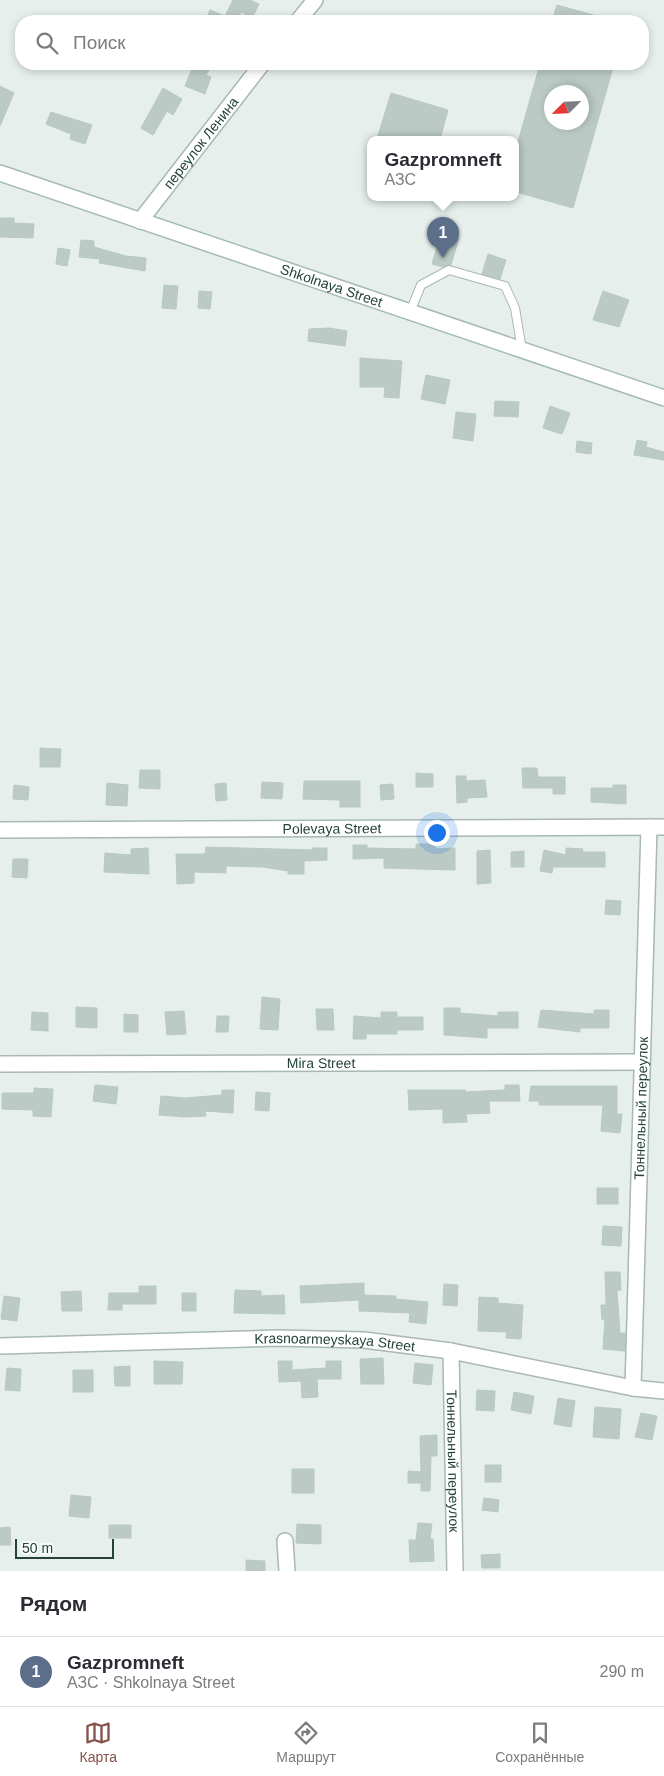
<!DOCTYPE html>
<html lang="ru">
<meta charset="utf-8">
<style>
:root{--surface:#fff;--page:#f2f2f3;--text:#2b2b33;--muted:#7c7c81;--line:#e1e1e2;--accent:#855347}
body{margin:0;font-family:Arial,sans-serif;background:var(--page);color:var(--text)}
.compass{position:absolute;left:544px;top:85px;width:45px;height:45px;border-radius:50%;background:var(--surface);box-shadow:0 2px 8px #0003;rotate:246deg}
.scale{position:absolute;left:15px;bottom:12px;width:99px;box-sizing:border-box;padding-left:5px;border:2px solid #24423a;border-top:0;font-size:14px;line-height:18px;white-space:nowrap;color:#24423a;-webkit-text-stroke:4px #f7fbf9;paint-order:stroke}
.you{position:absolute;left:436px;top:832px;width:18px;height:18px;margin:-12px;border:4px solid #fff;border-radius:50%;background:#1a73e8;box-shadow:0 0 0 8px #1a73e833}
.badge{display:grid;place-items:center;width:32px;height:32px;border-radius:50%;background:var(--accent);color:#fff;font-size:16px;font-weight:700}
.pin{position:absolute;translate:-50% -41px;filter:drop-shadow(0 1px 2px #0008)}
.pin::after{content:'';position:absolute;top:26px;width:18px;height:15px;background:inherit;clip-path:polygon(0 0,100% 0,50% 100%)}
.popup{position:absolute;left:367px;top:136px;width:152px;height:65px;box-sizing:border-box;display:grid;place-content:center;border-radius:10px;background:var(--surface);filter:drop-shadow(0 1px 4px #0005);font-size:16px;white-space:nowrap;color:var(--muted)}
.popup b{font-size:19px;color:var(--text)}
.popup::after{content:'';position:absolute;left:50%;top:100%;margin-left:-10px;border:10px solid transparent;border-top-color:var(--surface)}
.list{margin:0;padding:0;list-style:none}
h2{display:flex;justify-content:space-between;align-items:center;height:65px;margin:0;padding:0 20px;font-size:21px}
h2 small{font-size:16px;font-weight:400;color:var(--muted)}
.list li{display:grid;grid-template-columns:32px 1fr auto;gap:15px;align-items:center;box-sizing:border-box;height:70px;padding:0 20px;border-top:1px solid var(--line)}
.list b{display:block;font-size:19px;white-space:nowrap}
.list p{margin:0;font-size:16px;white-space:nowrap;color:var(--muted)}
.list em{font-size:16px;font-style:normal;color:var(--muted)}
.icon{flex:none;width:28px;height:28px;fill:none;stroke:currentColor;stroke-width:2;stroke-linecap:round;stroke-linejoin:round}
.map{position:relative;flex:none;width:664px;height:1571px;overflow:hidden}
.search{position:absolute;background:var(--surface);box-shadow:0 2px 8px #0003;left:15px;right:15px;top:15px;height:55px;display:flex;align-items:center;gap:12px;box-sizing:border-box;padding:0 18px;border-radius:20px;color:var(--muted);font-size:19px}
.sheet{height:135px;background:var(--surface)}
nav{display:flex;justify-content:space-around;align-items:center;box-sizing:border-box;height:70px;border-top:1px solid var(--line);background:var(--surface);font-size:14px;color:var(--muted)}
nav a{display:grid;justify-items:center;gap:2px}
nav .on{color:var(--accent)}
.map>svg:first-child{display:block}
.building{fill:#bbcac4;stroke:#b8c9c2;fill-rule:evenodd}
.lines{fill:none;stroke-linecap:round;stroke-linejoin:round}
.lane-casing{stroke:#a8b8b2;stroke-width:10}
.street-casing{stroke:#a8b8b2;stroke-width:18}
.secondary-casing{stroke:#a4bbb3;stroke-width:18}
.lane{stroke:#fff;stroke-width:8}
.street{stroke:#fff;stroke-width:15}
.secondary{stroke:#fff;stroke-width:15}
.labels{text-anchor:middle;stroke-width:4.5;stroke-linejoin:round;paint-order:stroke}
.street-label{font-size:14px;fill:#24423a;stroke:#f7fbf9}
</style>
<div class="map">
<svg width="664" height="1571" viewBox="0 0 664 1571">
<rect width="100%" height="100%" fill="#e6efeb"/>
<path class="building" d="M 233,0 L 250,0 L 259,4 L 252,18 L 241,12 L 238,21 L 205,21 L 210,10 L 225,16 Z
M 557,5 L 604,18 L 604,21 L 552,21 Z
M 194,64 L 213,64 L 206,75 L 211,77 L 205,94 L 185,86 Z
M 540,64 L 614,64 L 573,208 L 516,192 L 516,149 ZM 552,92 L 582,92 L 582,122 L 552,122 Z
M 0,86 L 14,93 L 0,126 Z
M 163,88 L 182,99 L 173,115 L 167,111 L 153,135 L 141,128 Z
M 391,93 L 448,110 L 440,139 L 377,139 Z
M 51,112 L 92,125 L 85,144 L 70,139 L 71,134 L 46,124 Z
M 0,218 L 14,218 L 14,223 L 34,224 L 33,238 L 0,237 Z
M 441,233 L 459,238 L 451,265 L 443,267 L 432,264 Z
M 81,240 L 94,241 L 94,247 L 126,256 L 146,258 L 145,271 L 99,263 L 100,259 L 79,257 Z
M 58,248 L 70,250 L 67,266 L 56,264 Z
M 488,254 L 506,260 L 500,279 L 482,274 Z
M 164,285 L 178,286 L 176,309 L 162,308 Z
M 199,291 L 212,292 L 210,309 L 198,308 Z
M 603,291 L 629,300 L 619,327 L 593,320 Z
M 329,328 L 347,331 L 345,346 L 308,341 L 309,329 Z
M 360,358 L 402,361 L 399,398 L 384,397 L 385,387 L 360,387 Z
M 426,375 L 450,380 L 445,404 L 421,399 Z
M 495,401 L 519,402 L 518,417 L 494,416 Z
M 550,406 L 570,413 L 562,434 L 543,428 Z
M 456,412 L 476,414 L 473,441 L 453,438 Z
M 637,440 L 647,442 L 646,447 L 664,452 L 664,460 L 634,455 Z
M 577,441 L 592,443 L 591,454 L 576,452 Z
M 40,748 L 61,749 L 60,767 L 40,767 Z
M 522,768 L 537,768 L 538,777 L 565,777 L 565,794 L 553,794 L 553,788 L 523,788 Z
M 140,770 L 160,770 L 160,789 L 139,788 Z
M 416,773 L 433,774 L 433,787 L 416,787 Z
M 456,776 L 466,776 L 466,781 L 485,780 L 487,797 L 467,798 L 467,802 L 457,803 Z
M 304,781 L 360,781 L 360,807 L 340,807 L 340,800 L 303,799 Z
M 262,782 L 283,783 L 282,799 L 261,798 Z
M 107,783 L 128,785 L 127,806 L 106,805 Z
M 226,783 L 227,800 L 216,801 L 215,784 Z
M 393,784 L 394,799 L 381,800 L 380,785 Z
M 14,785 L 29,787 L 28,800 L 13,799 Z
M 613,785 L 626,785 L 626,804 L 591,802 L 591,788 L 613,788 Z
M 416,844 L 435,844 L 435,849 L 455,848 L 455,870 L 384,868 L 384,858 L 353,859 L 353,845 L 367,845 L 367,848 L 416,849 Z
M 206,847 L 312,850 L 312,848 L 327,848 L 327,860 L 304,861 L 304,874 L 288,874 L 288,871 L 263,867 L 226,866 L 226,873 L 194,872 L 194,883 L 177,884 L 176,854 L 205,854 Z
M 148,848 L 149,874 L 104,872 L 105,853 L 131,855 L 131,849 Z
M 566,848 L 583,849 L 582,852 L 605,852 L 605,867 L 553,867 L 552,873 L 540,871 L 544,850 L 566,855 Z
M 490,850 L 491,883 L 477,884 L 477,851 Z
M 524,851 L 524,867 L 511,867 L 511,852 Z
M 13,859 L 28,859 L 27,878 L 12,877 Z
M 606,900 L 621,901 L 620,915 L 605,914 Z
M 262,997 L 280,999 L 278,1030 L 260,1029 Z
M 76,1007 L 97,1008 L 97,1028 L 76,1027 Z
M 444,1008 L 460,1008 L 460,1013 L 498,1016 L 498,1012 L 518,1012 L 518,1028 L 487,1028 L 487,1038 L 444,1035 Z
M 316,1009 L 333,1009 L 334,1030 L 317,1030 Z
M 541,1010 L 594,1014 L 594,1010 L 609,1010 L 609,1028 L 580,1028 L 580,1032 L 538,1027 Z
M 184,1011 L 186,1034 L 167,1035 L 165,1012 Z
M 32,1012 L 48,1013 L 48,1031 L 31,1030 Z
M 381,1012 L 397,1012 L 397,1017 L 423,1017 L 423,1030 L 397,1030 L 397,1034 L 366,1034 L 366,1039 L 353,1039 L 354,1016 L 381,1018 Z
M 124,1014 L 138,1015 L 138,1032 L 124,1032 Z
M 217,1016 L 229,1016 L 228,1032 L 216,1032 Z
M 95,1085 L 118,1087 L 116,1104 L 93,1101 Z
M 505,1085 L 519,1085 L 520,1101 L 489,1101 L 490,1113 L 466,1114 L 467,1122 L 443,1123 L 443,1109 L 409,1110 L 408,1090 L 465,1090 L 466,1092 L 505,1090 Z
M 531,1086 L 617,1086 L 617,1114 L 622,1114 L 620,1133 L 601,1131 L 603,1105 L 539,1105 L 539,1101 L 529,1101 Z
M 34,1088 L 53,1089 L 51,1117 L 33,1116 L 33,1110 L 2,1109 L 2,1093 L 34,1093 Z
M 222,1090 L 234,1090 L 233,1113 L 205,1111 L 206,1116 L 185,1117 L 159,1115 L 161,1096 L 185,1098 L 222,1095 Z
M 256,1092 L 270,1093 L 269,1111 L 255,1110 Z
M 597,1188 L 618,1188 L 618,1204 L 597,1204 Z
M 603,1226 L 622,1227 L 621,1246 L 602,1245 Z
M 605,1272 L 620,1272 L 621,1290 L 617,1290 L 620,1333 L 625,1333 L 625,1351 L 603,1349 L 605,1319 L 602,1320 L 601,1305 L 606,1305 Z
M 364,1283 L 364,1295 L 396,1296 L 396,1299 L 428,1302 L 426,1324 L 409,1322 L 410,1313 L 359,1311 L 359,1300 L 301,1303 L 300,1286 Z
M 444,1284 L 458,1285 L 457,1306 L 443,1305 Z
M 139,1286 L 156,1286 L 156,1304 L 122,1304 L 122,1310 L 108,1310 L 109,1293 L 139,1293 Z
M 235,1290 L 261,1291 L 261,1296 L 284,1295 L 285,1314 L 234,1313 Z
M 81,1291 L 82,1311 L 62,1311 L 61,1292 Z
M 182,1293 L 196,1293 L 196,1311 L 182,1311 Z
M 4,1296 L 20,1298 L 17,1321 L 1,1319 Z
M 479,1297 L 498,1298 L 498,1303 L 523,1305 L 521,1339 L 506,1338 L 507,1332 L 478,1331 Z
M 383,1358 L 384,1384 L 361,1384 L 360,1359 Z
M 154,1361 L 183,1362 L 182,1384 L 154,1384 Z
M 278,1361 L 292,1361 L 292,1370 L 326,1368 L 326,1361 L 341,1361 L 341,1379 L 317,1379 L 318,1397 L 302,1398 L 301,1381 L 279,1382 Z
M 415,1363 L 433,1365 L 431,1385 L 413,1383 Z
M 130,1366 L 130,1386 L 115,1386 L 114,1367 Z
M 7,1368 L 21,1369 L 20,1391 L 5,1390 Z
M 73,1370 L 93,1370 L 93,1392 L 73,1392 Z
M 477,1390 L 495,1391 L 494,1411 L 476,1410 Z
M 514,1392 L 534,1396 L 531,1414 L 511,1410 Z
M 558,1398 L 575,1401 L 571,1427 L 554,1424 Z
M 595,1407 L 621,1409 L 619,1439 L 593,1437 Z
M 641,1413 L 657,1416 L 652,1440 L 635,1437 Z
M 437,1435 L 437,1456 L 431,1456 L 430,1491 L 421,1491 L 421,1483 L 408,1483 L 408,1471 L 421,1472 L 420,1436 Z
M 485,1465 L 501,1465 L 501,1482 L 485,1482 Z
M 292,1469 L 314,1469 L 314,1493 L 292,1493 Z
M 71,1495 L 91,1497 L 89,1518 L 69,1516 Z
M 484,1498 L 499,1500 L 498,1512 L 482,1510 Z
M 418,1523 L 432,1524 L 430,1539 L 433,1539 L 434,1561 L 410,1562 L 409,1540 L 416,1540 Z
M 297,1524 L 321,1525 L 321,1544 L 296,1543 Z
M 109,1525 L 131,1525 L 131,1538 L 109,1538 Z
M 10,1527 L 11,1545 L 0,1545 L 0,1528 Z
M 500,1554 L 500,1568 L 482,1568 L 481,1555 Z
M 246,1560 L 265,1561 L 265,1571 L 246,1571 Z"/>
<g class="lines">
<defs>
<path id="lane" d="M 410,312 L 421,285 L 449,270 L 505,286 L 515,308 L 522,350"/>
<g id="street">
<path d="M 298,21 L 315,0"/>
<path id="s1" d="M 140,221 L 262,64"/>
<path id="s2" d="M 0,830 L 664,827"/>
<path id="s3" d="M 0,1064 L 642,1062"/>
<path id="s4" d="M 0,1346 L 278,1338 L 364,1340 L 451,1351 L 633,1388 L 664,1391"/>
<path id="s5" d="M 451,1351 L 455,1571"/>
<path id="s6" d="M 633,1388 L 649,827"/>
<path d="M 285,1541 L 287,1571"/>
</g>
<g id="secondary">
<path id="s7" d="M 0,173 L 664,398"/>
</g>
</defs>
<use href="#lane" class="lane-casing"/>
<use href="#street" class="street-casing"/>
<use href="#secondary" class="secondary-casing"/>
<use href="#lane" class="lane"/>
<use href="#street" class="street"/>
<use href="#secondary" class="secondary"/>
</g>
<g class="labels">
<g class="street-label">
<text dy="5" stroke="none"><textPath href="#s1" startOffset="99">переулок Ленина</textPath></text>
<text dy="5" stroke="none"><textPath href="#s7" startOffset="350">Shkolnaya Street</textPath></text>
<text dy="5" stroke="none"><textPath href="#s2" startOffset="332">Polevaya Street</textPath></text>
<text dy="5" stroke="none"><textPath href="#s3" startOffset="321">Mira Street</textPath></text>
<text dy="5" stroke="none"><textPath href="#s6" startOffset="280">Тоннельный переулок</textPath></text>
<text dy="5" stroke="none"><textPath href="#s4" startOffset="335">Krasnoarmeyskaya Street</textPath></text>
<text dy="5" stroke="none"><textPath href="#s5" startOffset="110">Тоннельный переулок</textPath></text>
</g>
</g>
</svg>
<svg class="compass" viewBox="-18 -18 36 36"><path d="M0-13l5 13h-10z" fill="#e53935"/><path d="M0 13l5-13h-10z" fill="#7c7c81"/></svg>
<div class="scale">50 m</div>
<div class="you"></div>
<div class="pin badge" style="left:443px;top:258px;background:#5c6f8a">1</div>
<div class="popup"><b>Gazpromneft</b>АЗС</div>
<div class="search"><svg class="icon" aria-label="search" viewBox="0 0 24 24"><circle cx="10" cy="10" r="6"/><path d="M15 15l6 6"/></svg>Поиск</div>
</div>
<section class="sheet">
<h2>Рядом<small></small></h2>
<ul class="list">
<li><span class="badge" style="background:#5c6f8a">1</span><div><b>Gazpromneft</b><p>АЗС · Shkolnaya Street</p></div><em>290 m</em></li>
</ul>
</section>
<nav>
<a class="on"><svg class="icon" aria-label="map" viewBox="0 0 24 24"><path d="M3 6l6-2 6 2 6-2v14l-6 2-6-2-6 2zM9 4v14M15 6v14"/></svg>Карта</a>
<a><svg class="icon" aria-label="directions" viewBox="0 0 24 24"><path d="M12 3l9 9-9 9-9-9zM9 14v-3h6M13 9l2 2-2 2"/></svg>Маршрут</a>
<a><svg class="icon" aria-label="saved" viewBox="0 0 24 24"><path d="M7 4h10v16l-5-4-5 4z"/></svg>Сохранённые</a>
</nav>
